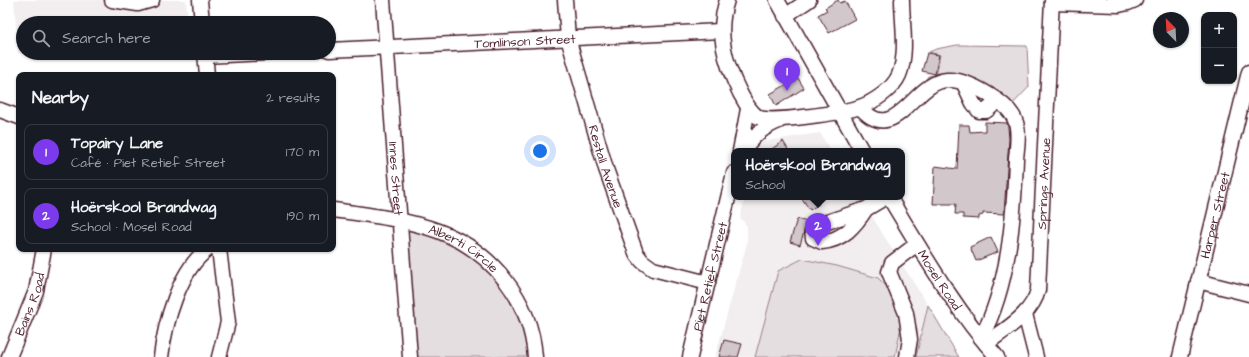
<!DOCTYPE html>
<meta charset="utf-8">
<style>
:root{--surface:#171b24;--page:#20242c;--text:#f1f3f6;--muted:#9ea1a6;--line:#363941;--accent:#7c3aed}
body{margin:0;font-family:"Architects Daughter",sans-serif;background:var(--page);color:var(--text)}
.controls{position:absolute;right:12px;top:12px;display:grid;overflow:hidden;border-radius:8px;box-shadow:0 1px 3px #0004}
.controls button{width:36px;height:36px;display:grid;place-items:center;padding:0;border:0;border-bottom:1px solid var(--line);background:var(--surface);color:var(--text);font:20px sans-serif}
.compass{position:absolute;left:1153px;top:12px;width:36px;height:36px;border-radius:50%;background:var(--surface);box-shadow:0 1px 3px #0004;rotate:336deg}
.you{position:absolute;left:540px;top:151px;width:14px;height:14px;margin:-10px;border:3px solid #fff;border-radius:50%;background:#1a73e8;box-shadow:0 0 0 6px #1a73e833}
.badge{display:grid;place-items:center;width:26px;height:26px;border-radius:50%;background:var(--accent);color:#fff;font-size:13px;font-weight:700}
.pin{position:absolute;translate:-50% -33px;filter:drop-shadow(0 1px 2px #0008)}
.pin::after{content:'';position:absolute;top:21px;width:14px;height:12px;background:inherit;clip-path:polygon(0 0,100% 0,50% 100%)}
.popup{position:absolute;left:731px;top:148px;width:174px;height:52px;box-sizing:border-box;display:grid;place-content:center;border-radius:8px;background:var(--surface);filter:drop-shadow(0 1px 3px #0005);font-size:13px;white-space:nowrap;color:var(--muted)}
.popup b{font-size:15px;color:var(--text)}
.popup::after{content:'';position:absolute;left:50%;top:100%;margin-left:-8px;border:8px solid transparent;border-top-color:var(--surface)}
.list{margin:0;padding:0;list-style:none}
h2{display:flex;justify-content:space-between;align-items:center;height:52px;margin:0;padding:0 16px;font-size:17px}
h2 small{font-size:13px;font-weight:400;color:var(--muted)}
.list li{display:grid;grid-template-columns:26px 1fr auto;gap:12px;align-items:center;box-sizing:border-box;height:56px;margin:0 8px 8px;padding:0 8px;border:1px solid var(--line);border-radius:8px}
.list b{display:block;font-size:15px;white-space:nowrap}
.list p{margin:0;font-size:13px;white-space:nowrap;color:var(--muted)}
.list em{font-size:13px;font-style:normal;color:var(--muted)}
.icon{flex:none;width:22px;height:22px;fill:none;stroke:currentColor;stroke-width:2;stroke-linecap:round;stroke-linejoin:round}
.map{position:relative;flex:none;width:1249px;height:357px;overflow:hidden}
.search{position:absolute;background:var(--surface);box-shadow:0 1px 3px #0004;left:16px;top:16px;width:320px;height:44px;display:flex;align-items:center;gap:10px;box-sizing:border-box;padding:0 14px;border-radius:22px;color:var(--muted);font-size:15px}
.panel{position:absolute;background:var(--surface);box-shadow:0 1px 3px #0004;left:16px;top:72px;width:320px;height:180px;border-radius:8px}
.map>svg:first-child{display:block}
.built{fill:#f2eeef}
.green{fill:#e5dee0;stroke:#987e86}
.building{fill:#d2c7cb;stroke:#4a1f2b}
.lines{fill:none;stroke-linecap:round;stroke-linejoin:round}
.minor-casing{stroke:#4a1f2b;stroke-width:17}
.minor{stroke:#fff;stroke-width:14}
.labels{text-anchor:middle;stroke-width:3.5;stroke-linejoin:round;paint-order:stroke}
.street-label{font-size:13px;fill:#4a1f2b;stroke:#fff}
</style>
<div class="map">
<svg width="1249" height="357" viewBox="0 0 1249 357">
<rect width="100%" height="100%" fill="#fff"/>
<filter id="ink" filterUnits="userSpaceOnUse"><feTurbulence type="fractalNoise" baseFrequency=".025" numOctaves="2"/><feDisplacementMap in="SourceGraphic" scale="8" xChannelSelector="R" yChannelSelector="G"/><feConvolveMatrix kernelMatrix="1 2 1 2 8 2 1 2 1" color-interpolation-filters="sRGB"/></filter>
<g filter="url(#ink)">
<path class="built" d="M 14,0 L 186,0 L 188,23 L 23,23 L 23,53 L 18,53 Z
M 820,133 L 831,151 L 757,151 L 759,142 Z
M 745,197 L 860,197 L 894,252 L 894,256 L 901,263 L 928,305 L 916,357 L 715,357 L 747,243 L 747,226 L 740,218 Z"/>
<path class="green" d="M 957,45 L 1027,46 L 1029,87 L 1010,107 L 983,87 L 922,86 L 928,76 L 936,75 L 940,55 L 929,52 L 936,49 Z
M 402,222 L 445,237 L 489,264 L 523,298 L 536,357 L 412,357 Z
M 802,259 L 837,266 L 878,278 L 890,290 L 903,317 L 895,357 L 755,357 L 778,271 Z
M 928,305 L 957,354 L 959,357 L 916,357 Z"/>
<path class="building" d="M 838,0 L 840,3 L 845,1 L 855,19 L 829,33 L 818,15 L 827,10 L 825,8 Z
M 927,53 L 939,55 L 935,74 L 922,71 Z
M 798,78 L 804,88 L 776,106 L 770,94 Z
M 985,122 L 1007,123 L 1008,127 L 1009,139 L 1004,214 L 983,213 L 983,215 L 979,216 L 979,219 L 963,218 L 963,214 L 955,214 L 956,204 L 933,204 L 935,166 L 957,169 L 959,125 L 969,125 L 970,132 L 985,131 Z
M 783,141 L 789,151 L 769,151 Z
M 801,197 L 815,197 L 819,204 L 810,210 Z
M 797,219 L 807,222 L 800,245 L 790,242 Z
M 991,237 L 998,252 L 976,261 L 970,247 Z
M 724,340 L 742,344 L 738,357 L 719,357 Z"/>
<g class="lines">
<defs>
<g id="minor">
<path d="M 112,0 L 138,4 L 152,0"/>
<path d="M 200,0 L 202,23"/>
<path id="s1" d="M 383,0 L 410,357"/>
<path id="s2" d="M 565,0 L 568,38 L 606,169 L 636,253 L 642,261 L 653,269 L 708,283"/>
<path d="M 727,0 C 716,33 725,63 740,93 C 745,102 749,111 758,117 C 770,124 845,112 860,107 C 874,102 893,89 899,75 C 908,53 902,23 902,0"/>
<path d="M 777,0 L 862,151"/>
<path d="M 1052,3 L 1119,5 L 1128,3 L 1135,0"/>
<path d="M 785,16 L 809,0"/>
<path id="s3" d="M 329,50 L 721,31"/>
<path d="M 205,53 L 207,75"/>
<path d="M 205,56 L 267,53"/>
<path d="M 964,84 L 973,103 L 979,111 L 986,111 L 998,101"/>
<path d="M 860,107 C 895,148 913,82 947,80 C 963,79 984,91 997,100 C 1004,105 1012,112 1015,120 C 1020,131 1017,147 1016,159 C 1014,217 1009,286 981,338"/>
<path d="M 0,110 L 19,117"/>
<path d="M 740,151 L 748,109"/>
<path d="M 743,151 C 753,136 762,128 779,121"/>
<path id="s4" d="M 889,197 C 923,253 954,308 997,357"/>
<path d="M 866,209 C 855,226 843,240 822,242 L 813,238 L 812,231 L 815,226 L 866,209 L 886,197"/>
<path id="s5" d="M 333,210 C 368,215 405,219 438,231 C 492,251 531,300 535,357"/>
<path d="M 1198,281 L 1249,294"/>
<path d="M 1025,314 L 1036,357"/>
<path id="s6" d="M 986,344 C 1005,329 1032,315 1038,290 L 1052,0"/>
<path id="s7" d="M 9,357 L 36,291 L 44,249"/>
<path d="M 161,357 C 165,323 179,270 208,249"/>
<path d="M 219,357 L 228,322 L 219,249"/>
<path id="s8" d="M 690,357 L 734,173"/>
<path d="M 907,357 L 910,339 L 906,313 L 889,272 L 892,263 L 917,244"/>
<path id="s9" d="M 1180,357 L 1249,72"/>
</g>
</defs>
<use href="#minor" class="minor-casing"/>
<use href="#minor" class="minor"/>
</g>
</g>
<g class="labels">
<g class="street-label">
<text dy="5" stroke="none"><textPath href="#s3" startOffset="196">Tomlinson Street</textPath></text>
<text dy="5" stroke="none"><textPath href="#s2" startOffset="172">Restall Avenue</textPath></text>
<text dy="5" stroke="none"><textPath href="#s1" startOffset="179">Innes Street</textPath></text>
<text dy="5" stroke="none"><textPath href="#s6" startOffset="183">Springs Avenue</textPath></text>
<text dy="5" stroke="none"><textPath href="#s9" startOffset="146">Harper Street</textPath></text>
<text dy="5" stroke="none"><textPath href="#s5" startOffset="138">Alberti Circle</textPath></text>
<text dy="5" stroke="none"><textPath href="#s8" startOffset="83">Piet Retief Street</textPath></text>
<text dy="5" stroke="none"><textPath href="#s4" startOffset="97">Mosel Road</textPath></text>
<text dy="5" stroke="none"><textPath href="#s7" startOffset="57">Bains Road</textPath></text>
</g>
</g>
</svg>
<div class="controls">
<button>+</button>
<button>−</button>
</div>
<svg class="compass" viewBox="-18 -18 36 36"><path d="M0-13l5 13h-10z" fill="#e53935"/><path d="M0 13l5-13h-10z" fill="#9ea1a6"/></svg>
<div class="you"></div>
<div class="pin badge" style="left:787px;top:91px">1</div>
<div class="pin badge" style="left:818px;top:246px">2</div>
<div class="popup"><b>Hoërskool Brandwag</b>School</div>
<div class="search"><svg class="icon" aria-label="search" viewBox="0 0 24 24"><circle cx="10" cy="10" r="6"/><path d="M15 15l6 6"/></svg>Search here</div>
<section class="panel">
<h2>Nearby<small>2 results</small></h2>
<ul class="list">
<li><span class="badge">1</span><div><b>Topairy Lane</b><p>Café · Piet Retief Street</p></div><em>170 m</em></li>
<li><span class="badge">2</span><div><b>Hoërskool Brandwag</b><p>School · Mosel Road</p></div><em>190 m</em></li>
</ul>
</section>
</div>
